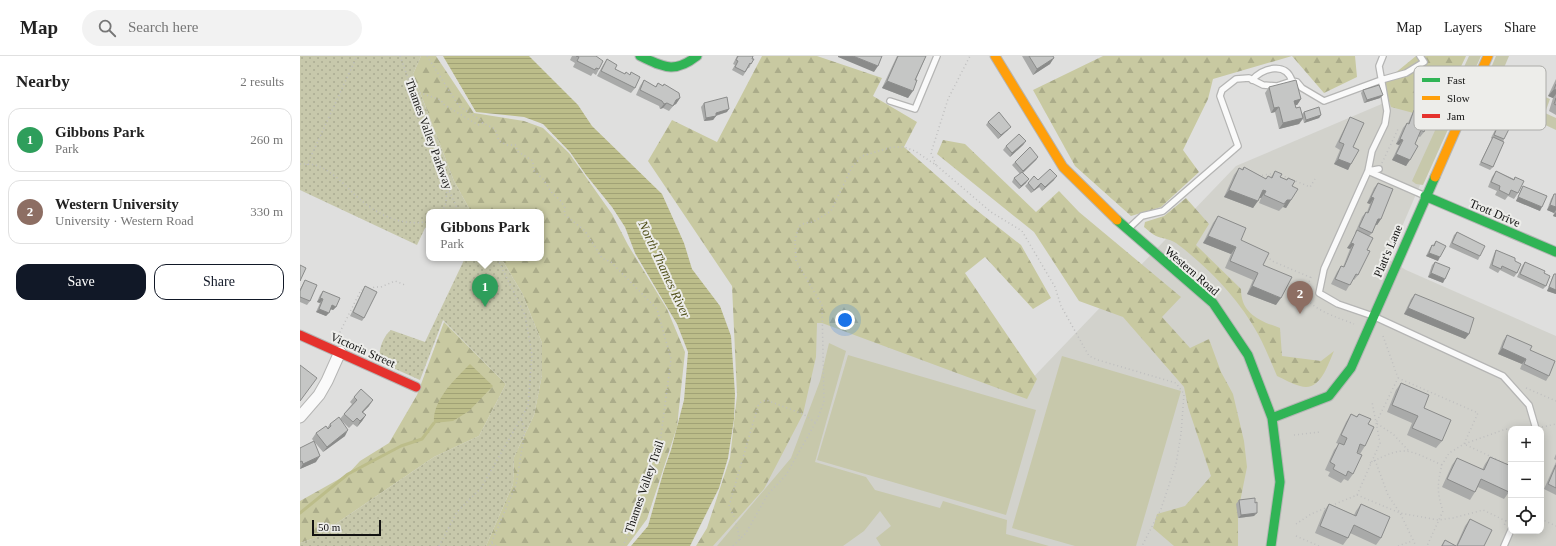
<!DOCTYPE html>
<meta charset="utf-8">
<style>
:root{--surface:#fff;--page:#f2f2f2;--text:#222;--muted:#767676;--line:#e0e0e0;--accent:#111827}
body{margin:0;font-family:Georgia,serif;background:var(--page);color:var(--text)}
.controls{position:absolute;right:12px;bottom:12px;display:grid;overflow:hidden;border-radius:8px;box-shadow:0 2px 10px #0003}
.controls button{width:36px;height:36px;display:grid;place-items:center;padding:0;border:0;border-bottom:1px solid var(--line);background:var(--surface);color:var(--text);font:20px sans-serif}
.scale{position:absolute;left:12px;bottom:10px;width:69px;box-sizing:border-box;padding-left:4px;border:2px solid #131312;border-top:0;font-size:11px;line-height:14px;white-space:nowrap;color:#131312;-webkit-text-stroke:3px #ededea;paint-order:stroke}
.you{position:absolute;left:545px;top:264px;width:14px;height:14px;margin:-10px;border:3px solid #fff;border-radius:50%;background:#1a73e8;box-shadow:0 0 0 6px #1a73e833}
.badge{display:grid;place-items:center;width:26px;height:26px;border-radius:50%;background:var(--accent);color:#fff;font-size:13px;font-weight:700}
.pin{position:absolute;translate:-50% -33px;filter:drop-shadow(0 1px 2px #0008)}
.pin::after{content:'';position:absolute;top:21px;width:14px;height:12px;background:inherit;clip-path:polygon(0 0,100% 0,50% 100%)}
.popup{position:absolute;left:126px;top:153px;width:118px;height:52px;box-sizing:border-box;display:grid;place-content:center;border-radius:8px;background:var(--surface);filter:drop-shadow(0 1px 3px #0005);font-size:13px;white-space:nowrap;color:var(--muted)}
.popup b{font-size:15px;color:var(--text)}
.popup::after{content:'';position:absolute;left:50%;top:100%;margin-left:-8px;border:8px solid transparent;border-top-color:var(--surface)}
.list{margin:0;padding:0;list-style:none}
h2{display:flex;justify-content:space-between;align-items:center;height:52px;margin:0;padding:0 16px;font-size:17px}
h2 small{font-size:13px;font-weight:400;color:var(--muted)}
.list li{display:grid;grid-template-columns:26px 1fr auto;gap:12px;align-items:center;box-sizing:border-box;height:64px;margin:0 8px 8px;padding:0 8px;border:1px solid var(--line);border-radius:12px}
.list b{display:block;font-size:15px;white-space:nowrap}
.list p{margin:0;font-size:13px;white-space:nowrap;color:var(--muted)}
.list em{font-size:13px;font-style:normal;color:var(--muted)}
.actions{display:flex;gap:8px;padding:12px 16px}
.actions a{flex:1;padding:9px 0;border:1px solid var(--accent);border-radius:12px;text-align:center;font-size:14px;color:var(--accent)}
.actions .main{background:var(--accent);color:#fff}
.icon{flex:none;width:22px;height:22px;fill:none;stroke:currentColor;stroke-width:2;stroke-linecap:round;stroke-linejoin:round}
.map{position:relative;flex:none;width:1256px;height:490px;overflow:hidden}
header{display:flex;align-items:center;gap:24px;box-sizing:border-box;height:56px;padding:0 20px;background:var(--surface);border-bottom:1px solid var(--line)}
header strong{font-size:19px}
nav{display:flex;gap:22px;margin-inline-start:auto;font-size:14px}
.search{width:280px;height:36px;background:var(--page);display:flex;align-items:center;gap:10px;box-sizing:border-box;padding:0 14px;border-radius:22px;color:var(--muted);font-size:15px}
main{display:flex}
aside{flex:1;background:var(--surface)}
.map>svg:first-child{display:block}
.built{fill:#d2d2cc;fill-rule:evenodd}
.green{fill:#c7c8ab}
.forest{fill:url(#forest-firs)}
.park{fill:url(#park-dots)}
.water{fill:url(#water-rules)}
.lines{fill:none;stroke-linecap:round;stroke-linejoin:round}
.stream{stroke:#bcbd8a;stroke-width:3}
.lane-casing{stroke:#b5b5b4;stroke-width:8}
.street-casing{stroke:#b5b5b4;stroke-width:13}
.fast-casing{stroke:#b5b5b4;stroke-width:11}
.slow-casing{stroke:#b5b5b4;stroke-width:11}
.jam-casing{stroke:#b5b5b4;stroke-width:11}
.path{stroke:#bfbfbf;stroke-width:1.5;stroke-dasharray:1 3;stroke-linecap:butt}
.lane{stroke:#fafafa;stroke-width:5.5}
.street{stroke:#fafafa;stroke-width:11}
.fast{stroke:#30b455;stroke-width:9}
.slow{stroke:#ff9f0a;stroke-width:9}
.jam{stroke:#e5322d;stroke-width:9}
.wall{fill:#a9aaa9}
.shaded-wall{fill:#8a8b8a}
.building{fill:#c5c6c5;stroke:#8a8b8a}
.labels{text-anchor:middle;stroke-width:4;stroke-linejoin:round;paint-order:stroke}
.street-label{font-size:12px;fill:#131312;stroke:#ededea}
.water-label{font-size:13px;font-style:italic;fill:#4f4f19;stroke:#ededea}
.key{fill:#ededea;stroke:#acaca9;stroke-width:1}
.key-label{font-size:11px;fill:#131312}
</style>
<header>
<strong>Map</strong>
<div class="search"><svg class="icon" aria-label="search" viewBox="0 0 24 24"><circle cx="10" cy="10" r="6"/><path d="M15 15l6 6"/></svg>Search here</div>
<nav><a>Map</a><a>Layers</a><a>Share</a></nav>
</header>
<main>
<aside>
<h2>Nearby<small>2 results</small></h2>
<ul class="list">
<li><span class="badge" style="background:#2e9e5b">1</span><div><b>Gibbons Park</b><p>Park</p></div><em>260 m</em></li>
<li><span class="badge" style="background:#8d6e63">2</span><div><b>Western University</b><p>University · Western Road</p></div><em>330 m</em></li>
</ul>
<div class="actions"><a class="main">Save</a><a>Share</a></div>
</aside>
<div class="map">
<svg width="1256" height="490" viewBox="0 0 1256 490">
<defs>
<pattern id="forest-firs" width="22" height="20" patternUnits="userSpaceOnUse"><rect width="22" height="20" fill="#c8c9a1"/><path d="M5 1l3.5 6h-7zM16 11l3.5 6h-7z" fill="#abac8a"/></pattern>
<pattern id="park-dots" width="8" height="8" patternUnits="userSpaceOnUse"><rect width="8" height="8" fill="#c7c8ab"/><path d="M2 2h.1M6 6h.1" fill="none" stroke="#aaab92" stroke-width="1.8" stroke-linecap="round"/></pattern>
<pattern id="water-rules" width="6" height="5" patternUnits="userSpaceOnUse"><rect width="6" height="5" fill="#bcbd8a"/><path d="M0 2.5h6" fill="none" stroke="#a1a276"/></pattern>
</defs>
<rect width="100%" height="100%" fill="#dfdfde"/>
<path class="built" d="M 1091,44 L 1146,69 L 1088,203 L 1106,214 L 1256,280 L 1256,490 L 404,490 L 440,374 L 441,237 L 722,333 L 936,110 ZM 1211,373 L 1241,373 L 1241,475 L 1211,475 Z"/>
<path class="green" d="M 1169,0 L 1181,0 L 1123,129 L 1116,128 L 1112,125 Z
M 1196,0 L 1209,0 L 1203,14 L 1235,29 L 1236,32 L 1231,35 L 1226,36 L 1189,21 L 1188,19 Z
M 1190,33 C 1209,40 1224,51 1243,40 L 1250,43 L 1245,57 L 1256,62 L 1256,74 L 1179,38 L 1184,34 Z
M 529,287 L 546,295 L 515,406 L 566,421 L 575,434 L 640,452 L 643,445 L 707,464 L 706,478 L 749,490 L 581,490 L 576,482 L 591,470 L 580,455 L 564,475 L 543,490 L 417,490 L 491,402 L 520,325 Z
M 548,299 L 736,354 L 706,459 L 517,404 Z
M 762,300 L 881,335 L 836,490 L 775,490 L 712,472 Z"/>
<path class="forest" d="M 121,0 L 136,0 L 174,57 L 224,65 L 243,72 L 269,97 L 312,158 L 328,189 L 367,253 L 385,296 L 377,371 L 347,463 L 327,490 L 186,490 L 213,428 L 214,401 L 234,359 L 242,319 L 242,287 L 222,237 L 201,202 L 241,202 L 241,156 L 171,156 L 154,125 L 113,18 Z
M 462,0 L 517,0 L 582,22 L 573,40 L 617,66 L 604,91 L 670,149 L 721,189 L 751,242 L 733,253 L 685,201 L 665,217 L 737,323 L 727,343 L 522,267 L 517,267 L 516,301 L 503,358 L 464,433 L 413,490 L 396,490 L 407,472 L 430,402 L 437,339 L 432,230 L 348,105 L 372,64 L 417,86 Z
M 803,0 L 1055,0 L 1057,21 L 1024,37 L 992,0 L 913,23 L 908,43 L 883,94 L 899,116 L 861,151 L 831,160 L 775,110 L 733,34 Z
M 1116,0 L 1166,0 L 1136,63 L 1091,51 L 1083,27 Z
M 643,84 L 665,88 L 736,156 L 759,135 L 779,156 L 881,241 L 862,261 L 890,292 L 909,283 L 921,316 L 933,338 L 944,385 L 947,411 L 938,456 L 938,490 L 874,490 L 853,472 L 857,458 L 885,450 L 911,420 L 888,351 L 884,331 L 823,261 L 779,245 L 734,176 L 637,98 Z
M 886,142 L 909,168 L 896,189 L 941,233 C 941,258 960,265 980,272 L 982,300 L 1021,305 L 1034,295 C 1028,308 1020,337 1000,330 C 992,328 984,323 977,320 C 971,306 965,291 958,278 C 939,243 908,211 876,187 C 868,182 863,183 856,180 C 852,178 848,174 844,171 L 845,166 L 864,160 Z
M 144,266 L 206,328 L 179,380 L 134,401 L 15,482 L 0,487 L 0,445 L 48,418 L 60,405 L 89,387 L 117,339 Z"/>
<path class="park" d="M 0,0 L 121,0 L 113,18 L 154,125 L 171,156 L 129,156 L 129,170 L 125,172 L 117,189 L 0,134 Z
M 165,202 L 201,202 L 222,237 L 242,287 L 242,319 L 234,359 L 214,401 L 213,428 L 186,490 L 0,490 L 0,487 L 15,482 L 134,401 L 179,380 L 206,328 L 143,264 L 120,324 L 84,308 L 79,303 C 79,293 83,280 91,274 L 125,286 Z"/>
<path class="water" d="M 143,0 L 229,0 L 278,49 L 292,70 L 362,138 L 384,187 L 392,213 L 420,250 L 431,280 L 435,338 L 434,363 L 428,402 L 419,432 L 390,490 L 331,490 L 348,470 L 364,414 L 371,394 L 384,344 L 388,296 L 377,268 L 335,197 L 325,171 L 312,151 L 286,119 L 270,96 L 243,68 L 224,61 L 176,56 Z
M 170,308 L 193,330 L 169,355 L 153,365 L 134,367 C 132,345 155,323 170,308 Z"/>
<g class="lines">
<path class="stream" d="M 0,457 L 48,418 L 101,390 L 122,383 L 134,367"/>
<defs>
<path id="lane" d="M 1083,0 L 1079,10 L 1087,55 L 1085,68 L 1072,95 L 1068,115 L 1024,213 L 1019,237 L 1038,248 L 1073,260 L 1203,320 L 1229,349 L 1236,373
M 952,24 C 963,12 986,5 992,25
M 590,45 L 615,53 L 637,0
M 1068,115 L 1123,139
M 1068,115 L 1079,113
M 828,173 L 842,160 L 863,155 L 938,90 L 920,40 L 922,34 L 936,23 L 949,22 L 963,29 L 977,30 L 992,25 L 997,26 L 1002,32 L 1024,45 L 1081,24 L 1106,17 L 1124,6 L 1120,0
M 1204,490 L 1211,474"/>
<path id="street" d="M 0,361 L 19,339 L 27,325 L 40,296"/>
<path id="fast" d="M 340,0 C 364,11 374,18 397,0
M 1125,140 L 1256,196
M 817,164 L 913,247 L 948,299 L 972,362 L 980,426 L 971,490
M 972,362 L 1029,340 L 1051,312 L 1135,121"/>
<path id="slow" d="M 695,0 L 763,111 L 817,164
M 1135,121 L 1188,0"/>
<path id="jam" d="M 0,279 L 116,331"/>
</defs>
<use href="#lane" class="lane-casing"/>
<use href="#street" class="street-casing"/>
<use href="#fast" class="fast-casing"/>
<use href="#slow" class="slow-casing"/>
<use href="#jam" class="jam-casing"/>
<path class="path" d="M 100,0 L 147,130 L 159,156
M 127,0 L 159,50 L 182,65 L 183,67 L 195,73 L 199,85 L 207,89 L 216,89 L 217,95 L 233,105 L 233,114 L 243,123 L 252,137 L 260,144 L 265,152 L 264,158 L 285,175 L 302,202 L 311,206 L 357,253 L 371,303 L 360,387 L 344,424 L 332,471 L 323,490
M 112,34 L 141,44 L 143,48 L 178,69 L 183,67
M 1082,107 L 1099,71
M 0,108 C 5,108 11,108 15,109 C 31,114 43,127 54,138 C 74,157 101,172 129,165
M 7,109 L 57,0
M 636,109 L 631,97 L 648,43 L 670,0
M 981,119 L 1010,131 L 1015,123
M 958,120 L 976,117
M 142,156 L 146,147 L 147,132
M 967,200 L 972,205 L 1012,222
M 1011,221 C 1009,227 1005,233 1006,239 C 1008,253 1042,263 1054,268
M 70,234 L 74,231 L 81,231 L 95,225 L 105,229
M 38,280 L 61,234 L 65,234
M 1083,280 L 1098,322 L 1076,367 L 1093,378 L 1108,394
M 1098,322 L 1178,357 L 1164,388 L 1149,397 L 1142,409
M 1226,332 L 1256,345
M 1242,371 L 1256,368
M 1211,374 L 1206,373 L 1164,388 L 1211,410
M 994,379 L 1020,376
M 1075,404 L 1088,439 L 1100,457 L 1116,490
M 1070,407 C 1106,388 1108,394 1142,409 C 1137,427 1137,438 1143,455 L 1127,490
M 1057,439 L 1100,457 L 1138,464 L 1153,462 L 1183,454 L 1206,465 L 1204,470
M 1241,463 L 1256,470
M 996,468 L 1011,458 L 1057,439 L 1080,387 L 1072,346
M 996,480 L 1019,490
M 440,484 L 435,463 L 429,450 L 458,350 L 461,346 L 466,344 L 503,358 L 516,367
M 192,487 L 196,490
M 139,490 L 157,456 L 181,432 L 228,350 L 232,299 L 225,259 L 197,202
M 190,490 L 216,429 L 225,374 L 221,363
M 433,490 L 446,477 L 468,438 L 486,419 L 517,364 L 524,346 L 522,249 L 496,205 L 495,184 L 499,170 L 505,167 L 513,166 L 531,155 L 552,111 L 562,100 L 592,91 L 604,91 L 615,95 L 636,109 L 691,156 L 722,175 L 755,231 L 761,250 L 789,300 L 798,304 L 876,327 L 884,338 L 881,378 L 876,408 L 861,453 L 842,490
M 1098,490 L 1112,485"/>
<use href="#lane" class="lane"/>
<use href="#street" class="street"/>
<use href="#fast" class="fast"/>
<use href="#slow" class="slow"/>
<use href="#jam" class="jam"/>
</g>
<path class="wall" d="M 272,0 L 296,0 L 299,13 L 296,19 L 293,17 L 291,20 L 273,11 L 275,7 L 270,4 Z
M 437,0 L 453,0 L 452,3 L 451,8 L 449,12 L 448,12 L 443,20 L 432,14 L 435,9 L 433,8 Z
M 597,0 L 626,0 L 608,42 L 582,32 Z
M 722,0 L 753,0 L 750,8 L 733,19 Z
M 307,3 L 315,13 L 325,18 L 335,32 L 331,37 L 297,20 L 303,9 Z
M 1256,23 L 1256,59 L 1249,55 L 1253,42 L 1248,40 Z
M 344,24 L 355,31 L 358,27 L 380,42 L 376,48 L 374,49 L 369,55 L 363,52 L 360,53 L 359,50 L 336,39 L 340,30 Z
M 969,31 L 1001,43 L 997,49 L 995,49 L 996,52 L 1002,58 L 1004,56 L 1021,59 L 1019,62 L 1004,67 L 1003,63 L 999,68 L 979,73 L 975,56 L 971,57 L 965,37 Z
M 1063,34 L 1080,42 L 1064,47 L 1061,37 Z
M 404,47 L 427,56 L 416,60 L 413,64 L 404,65 L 401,51 Z
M 1114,54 L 1124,76 L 1120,81 L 1118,80 L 1106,110 L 1092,104 L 1099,89 L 1096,88 L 1103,72 L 1107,67 L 1108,67 L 1111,60 Z
M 1202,60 L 1204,83 L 1203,86 L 1193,111 L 1190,114 L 1179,109 L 1192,83 L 1191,82 Z
M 1050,61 L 1053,91 L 1048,114 L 1034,108 L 1040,94 L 1035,91 Z
M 688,66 L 708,74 L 698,83 L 686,69 Z
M 726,85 L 723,89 L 710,101 L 703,94 L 706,90 Z
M 738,101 L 736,104 L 723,117 L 726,127 L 719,133 L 712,126 L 714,122 L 720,118 L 712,109 L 715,106 Z
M 944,111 L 966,123 L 971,121 L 975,115 L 980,121 L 987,124 L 988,122 L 992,130 L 991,144 L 986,152 L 983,151 L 979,155 L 959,147 L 961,142 L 959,142 L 953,152 L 924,141 L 934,119 L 939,112 L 942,113 Z
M 1196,115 L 1214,123 L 1215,121 L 1218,137 L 1214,143 L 1208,140 L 1205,144 L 1195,139 L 1197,135 L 1188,131 L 1192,121 Z
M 738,124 L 754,124 L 742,135 L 739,131 L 731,137 L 725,130 L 728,127 Z
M 1078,127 L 1081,163 L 1077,169 L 1076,168 L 1072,177 L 1069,180 L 1067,194 L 1058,219 L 1054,224 L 1053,223 L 1046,235 L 1031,228 L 1037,216 L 1041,210 L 1043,211 L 1050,193 L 1047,192 L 1056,177 L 1055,177 L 1062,161 L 1066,156 L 1067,156 L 1070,148 L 1067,147 L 1074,132 Z
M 1223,130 L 1240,155 L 1216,145 L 1221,134 Z
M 1254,138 L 1256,138 L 1256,161 L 1253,160 L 1254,157 L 1247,154 L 1251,143 Z
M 918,160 L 963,209 L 976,249 L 947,238 L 953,224 L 925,212 L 931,198 L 903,187 L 913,167 Z
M 1157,176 L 1180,200 L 1178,204 L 1149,191 L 1154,179 Z
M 1136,185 L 1138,205 L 1126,200 L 1130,192 L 1132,189 L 1133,189 Z
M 1196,194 L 1215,205 L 1217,217 L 1214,221 L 1200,214 L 1198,217 L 1189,212 L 1194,198 Z
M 1135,206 L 1143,227 L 1128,221 L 1132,209 Z
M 1225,206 L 1244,217 L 1246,230 L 1243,233 L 1217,221 L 1222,210 Z
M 1254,218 L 1256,238 L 1247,235 L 1252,222 Z
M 5,224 L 10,245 L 7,249 L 0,246 L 0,233 Z
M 65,230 L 64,262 L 62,265 L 50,260 Z
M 23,235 L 36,251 L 33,254 L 31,253 L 26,260 L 16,256 L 20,247 L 17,246 L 20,239 Z
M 1115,238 L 1169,278 L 1165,283 L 1104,258 L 1111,243 Z
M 1207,279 L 1230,294 L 1249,320 L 1246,325 L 1220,313 L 1222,308 L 1198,298 L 1203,285 Z
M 1101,327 L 1124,352 L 1142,385 L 1136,392 L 1107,379 L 1112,367 L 1087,356 L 1096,334 Z
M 54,341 L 69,350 L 63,356 L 66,359 L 62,365 L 57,371 L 53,368 L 49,372 L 40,363 L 52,348 L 50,346 Z
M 1051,358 L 1056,361 L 1059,358 L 1068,368 L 1065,390 L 1060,398 L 1057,396 L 1053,418 L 1048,425 L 1044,423 L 1041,427 L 1028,420 L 1030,416 L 1025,414 L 1034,394 L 1039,388 L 1036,387 L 1046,366 Z
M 30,368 L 45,380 L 23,396 L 12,383 L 16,377 L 27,372 Z
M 0,392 L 16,406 L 0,413 Z
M 1256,398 L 1256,404 L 1254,403 Z
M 1190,401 L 1209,436 L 1204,443 L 1178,431 L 1175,436 L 1170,444 L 1142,431 L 1152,409 L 1157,402 L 1182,414 L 1185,408 Z
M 1256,406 L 1256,439 L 1244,433 Z
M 939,444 L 955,447 L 954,460 L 938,462 L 936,448 Z
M 1029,448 L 1054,459 L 1056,455 L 1061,448 L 1081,482 L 1076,489 L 1050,477 L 1048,482 L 1043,489 L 1015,477 L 1024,455 Z
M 1170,463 L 1184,490 L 1141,490 L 1145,484 L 1156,490 L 1165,470 Z"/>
<path class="shaded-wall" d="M 538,0 L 553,0 L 578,10 L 574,16 L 538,1 Z
M 754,2 L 750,8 L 733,19 L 737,13 Z
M 587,25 L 613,35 L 608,42 L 582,32 Z
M 1254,33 L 1256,34 L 1256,38 L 1253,42 L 1248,40 Z
M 1083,39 L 1080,42 L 1064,47 L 1067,44 Z
M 380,42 L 376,48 L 372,50 L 376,44 Z
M 1001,43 L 997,49 L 990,50 L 994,45 Z
M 367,47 L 363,52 L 360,53 L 364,48 Z
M 979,51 L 975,56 L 971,57 L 974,52 Z
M 429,53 L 427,56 L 414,60 L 416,60 L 413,64 L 404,65 L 406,62 L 416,57 Z
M 1021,59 L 1019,62 L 1004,67 L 1006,64 Z
M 1003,62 L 999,68 L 979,73 L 983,67 Z
M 711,71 L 708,74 L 698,83 L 701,79 Z
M 1100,83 L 1103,84 L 1099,89 L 1096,88 Z
M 726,85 L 723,89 L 710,101 L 712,97 Z
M 1096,98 L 1110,104 L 1106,110 L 1092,104 Z
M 738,101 L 736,104 L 721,118 L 723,115 Z
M 1038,103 L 1051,108 L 1048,114 L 1034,108 Z
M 757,120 L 754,124 L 742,135 L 745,131 Z
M 729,123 L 726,127 L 719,133 L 721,130 Z
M 741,127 L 739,131 L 731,137 Z
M 929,134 L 958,145 L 953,152 L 924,141 Z
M 963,134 L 966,135 L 961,142 L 958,141 Z
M 1071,141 L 1074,142 L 1070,148 L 1067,147 Z
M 1218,141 L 1242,151 L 1240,155 L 1216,145 Z
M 987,144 L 991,144 L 986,152 L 983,151 Z
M 1250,149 L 1256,151 L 1256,154 L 1254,157 L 1247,154 Z
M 1256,156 L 1256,161 L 1253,160 Z
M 1078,163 L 1081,163 L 1077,169 L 1074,168 Z
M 908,180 L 936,191 L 931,198 L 903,187 Z
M 1051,187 L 1054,188 L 1050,193 L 1047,192 Z
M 1129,197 L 1140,201 L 1138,205 L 1126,200 Z
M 1131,217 L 1145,223 L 1143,227 L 1128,221 Z
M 952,230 L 981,242 L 976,249 L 947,238 Z
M 1249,231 L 1256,234 L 1256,238 L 1247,235 Z
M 20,242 L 23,243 L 20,247 L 17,246 Z
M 32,249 L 36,251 L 33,254 L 30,253 Z
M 1108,252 L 1169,278 L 1165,283 L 1104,258 Z
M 19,253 L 29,257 L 26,260 L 16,256 Z
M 1202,292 L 1226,303 L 1222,308 L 1198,298 Z
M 73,344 L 69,350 L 58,361 L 62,356 Z
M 66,359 L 62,365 L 57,371 L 60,365 Z
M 48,374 L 45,380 L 23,396 L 27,391 Z
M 20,400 L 16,406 L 0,413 L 3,408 Z
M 957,457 L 954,460 L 938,462 L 941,459 Z"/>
<path class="building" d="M 276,0 L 296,0 L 303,5 L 299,13 L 296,12 L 295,14 L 277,5 L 279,1 Z
M 438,0 L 453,0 L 452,3 L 454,3 L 451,8 L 450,7 L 445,16 L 435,11 L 438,5 L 436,4 Z
M 553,0 L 582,0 L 578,10 Z
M 598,0 L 626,0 L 615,24 L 617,24 L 613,35 L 587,25 Z
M 729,0 L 753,0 L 754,2 L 737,13 Z
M 307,3 L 317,9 L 315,13 L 325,18 L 326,16 L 330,19 L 331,16 L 340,21 L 335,32 L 301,15 Z
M 344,24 L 356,31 L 358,27 L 363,30 L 364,28 L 379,37 L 380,42 L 376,44 L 373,50 L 367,47 L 364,48 L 362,45 L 340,34 Z
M 996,24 L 1001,43 L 994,45 L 996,52 L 1000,51 L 1003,62 L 983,67 L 979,51 L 974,52 L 969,31 Z
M 1256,28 L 1256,34 L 1254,33 Z
M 1079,29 L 1083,39 L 1067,44 L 1063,34 Z
M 427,41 L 429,53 L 416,57 L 416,60 L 406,62 L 404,47 Z
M 1256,42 L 1256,49 L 1254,48 Z
M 1019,51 L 1021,59 L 1006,64 L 1004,56 Z
M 1114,54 L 1130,60 L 1124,76 L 1121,74 L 1115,88 L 1118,90 L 1110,104 L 1096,98 L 1103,84 L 1100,83 L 1107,67 L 1109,68 Z
M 699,56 L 711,71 L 701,79 L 688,66 Z
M 1202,60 L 1213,65 L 1204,83 L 1194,79 Z
M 1050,61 L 1064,67 L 1053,91 L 1059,94 L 1051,108 L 1038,103 L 1044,88 L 1039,86 Z
M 719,78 L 726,85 L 712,97 L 706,90 Z
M 1193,81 L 1204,86 L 1193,111 L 1181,106 Z
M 730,91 L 738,101 L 723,115 L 715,106 Z
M 944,111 L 966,123 L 968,120 L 972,122 L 975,115 L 982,118 L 980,121 L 987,124 L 988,122 L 995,125 L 992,130 L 998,133 L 991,144 L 987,144 L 984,148 L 964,139 L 966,135 L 963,134 L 958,145 L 929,134 L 939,112 L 943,114 Z
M 750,113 L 757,120 L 745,131 L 741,127 L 734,134 L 728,127 L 734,120 L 738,124 Z
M 1196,115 L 1214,124 L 1215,121 L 1224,125 L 1218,137 L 1211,134 L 1209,139 L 1199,134 L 1200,130 L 1191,126 Z
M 722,116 L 729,123 L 721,130 L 714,122 Z
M 1078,127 L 1093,133 L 1081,163 L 1078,163 L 1072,177 L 1059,171 L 1066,156 L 1068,157 L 1074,142 L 1071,141 Z
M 1223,130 L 1247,140 L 1242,151 L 1218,141 Z
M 1254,138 L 1256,138 L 1256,151 L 1250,149 Z
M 918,160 L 946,172 L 941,184 L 969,197 L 963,209 L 992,221 L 981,242 L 952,230 L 958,217 L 930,205 L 936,191 L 908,180 Z
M 1057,174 L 1073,182 L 1067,194 L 1070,195 L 1058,219 L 1056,218 L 1050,229 L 1035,223 L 1041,210 L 1044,211 L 1054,188 L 1051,187 Z
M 1157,176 L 1185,190 L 1180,200 L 1152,187 Z
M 1136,185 L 1146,190 L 1140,201 L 1129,197 L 1132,189 L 1134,190 Z
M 1196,194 L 1215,202 L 1215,205 L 1221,208 L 1217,217 L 1202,210 L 1201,213 L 1192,209 Z
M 1135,206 L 1150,212 L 1145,223 L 1131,217 Z
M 1225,206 L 1245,215 L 1244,217 L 1250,220 L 1246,230 L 1220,218 Z
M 0,209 L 6,212 L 0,225 Z
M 1254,218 L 1256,218 L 1256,234 L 1249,231 Z
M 5,224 L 17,229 L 10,245 L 0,241 L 0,235 Z
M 65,230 L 77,236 L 64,262 L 53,256 Z
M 23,235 L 40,242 L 36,251 L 32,249 L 29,257 L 19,253 L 23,243 L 20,242 Z
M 1115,238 L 1174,262 L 1169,278 L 1108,252 Z
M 1207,279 L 1232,290 L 1230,294 L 1255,305 L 1249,320 L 1224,308 L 1226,303 L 1202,292 Z
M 0,309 L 17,322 L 0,345 Z
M 1101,327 L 1129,339 L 1124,352 L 1151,364 L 1142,385 L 1112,372 L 1118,360 L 1092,349 Z
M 61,333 L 73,344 L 62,356 L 66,359 L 60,365 L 57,362 L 53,366 L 44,358 L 57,344 L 54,341 Z
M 1051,358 L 1057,361 L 1059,358 L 1071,363 L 1068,368 L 1074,371 L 1065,390 L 1060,388 L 1057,397 L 1062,399 L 1053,418 L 1048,415 L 1046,420 L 1033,413 L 1035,409 L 1030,406 L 1039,387 L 1044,389 L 1047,382 L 1041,379 Z
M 39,361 L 48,374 L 27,391 L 16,377 L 26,370 L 28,373 L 31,370 L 30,368 Z
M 14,385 L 20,400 L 3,408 L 2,405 L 0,406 L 0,392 Z
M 1190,401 L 1211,410 L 1211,432 L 1209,436 L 1181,423 L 1175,436 L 1147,423 L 1157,402 L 1184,414 Z
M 1256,409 L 1256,432 L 1248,428 Z
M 955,442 L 955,447 L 957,446 L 957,457 L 941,459 L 939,444 Z
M 1029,448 L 1056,460 L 1061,448 L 1090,461 L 1081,482 L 1054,469 L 1048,482 L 1020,470 Z
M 1170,463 L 1192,474 L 1184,490 L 1157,490 Z
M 1145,484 L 1156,490 L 1142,490 Z"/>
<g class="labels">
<g class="street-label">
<text transform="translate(129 78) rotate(70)" y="4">Thames Valley Parkway</text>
<text transform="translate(1195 157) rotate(23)" y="4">Trott Drive</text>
<text transform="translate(1088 195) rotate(-67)" y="4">Platt's Lane</text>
<text transform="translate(892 215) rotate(41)" y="4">Western Road</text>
<text transform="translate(63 294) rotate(24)" y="4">Victoria Street</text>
<text transform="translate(344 431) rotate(-71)" y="4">Thames Valley Trail</text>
</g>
<g class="water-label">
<text transform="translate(365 213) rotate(65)" y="5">North Thames River</text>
</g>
</g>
<rect x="1114" y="10" width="132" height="64" rx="6" class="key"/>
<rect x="1122" y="22" width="18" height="4" fill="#30b455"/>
<rect x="1122" y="40" width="18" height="4" fill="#ff9f0a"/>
<rect x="1122" y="58" width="18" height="4" fill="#e5322d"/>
<g class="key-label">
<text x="1147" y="28">Fast</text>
<text x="1147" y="46">Slow</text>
<text x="1147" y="64">Jam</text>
</g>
</svg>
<div class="controls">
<button>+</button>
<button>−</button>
<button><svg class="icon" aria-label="locate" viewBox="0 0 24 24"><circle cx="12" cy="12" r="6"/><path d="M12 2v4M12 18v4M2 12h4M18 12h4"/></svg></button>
</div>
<div class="scale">50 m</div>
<div class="you"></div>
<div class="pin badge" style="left:185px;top:251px;background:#2e9e5b">1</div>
<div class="popup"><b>Gibbons Park</b>Park</div>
<div class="pin badge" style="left:1000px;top:258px;background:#8d6e63">2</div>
</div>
</main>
